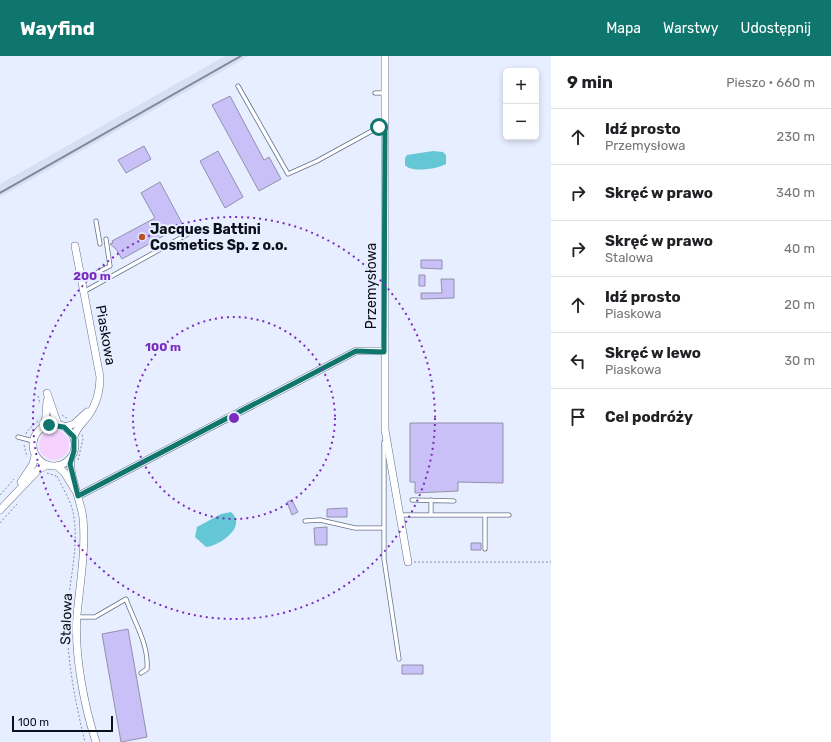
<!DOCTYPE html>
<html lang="pl">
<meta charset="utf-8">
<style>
:root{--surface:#fff;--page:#f2f2f2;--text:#202124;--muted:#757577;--line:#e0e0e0;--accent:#0f766e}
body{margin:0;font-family:Rubik,sans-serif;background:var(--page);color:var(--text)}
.controls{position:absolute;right:12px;top:12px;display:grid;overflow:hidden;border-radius:6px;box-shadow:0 2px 6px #0003}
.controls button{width:36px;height:36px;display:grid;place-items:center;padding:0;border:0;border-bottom:1px solid var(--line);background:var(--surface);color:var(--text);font:20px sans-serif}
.scale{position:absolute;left:12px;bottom:10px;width:101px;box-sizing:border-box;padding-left:4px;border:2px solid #0c101a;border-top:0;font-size:11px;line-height:14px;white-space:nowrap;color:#0c101a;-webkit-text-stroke:3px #e6eeff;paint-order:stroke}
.stop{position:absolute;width:12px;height:12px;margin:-9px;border:3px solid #0f766e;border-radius:50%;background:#fff}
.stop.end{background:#0f766e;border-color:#fff;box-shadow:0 1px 4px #0008}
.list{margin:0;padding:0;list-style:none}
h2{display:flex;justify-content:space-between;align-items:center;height:52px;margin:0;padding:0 16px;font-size:17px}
h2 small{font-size:13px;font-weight:400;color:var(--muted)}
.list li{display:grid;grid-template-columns:26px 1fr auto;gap:12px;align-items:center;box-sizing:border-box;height:56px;padding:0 16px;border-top:1px solid var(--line)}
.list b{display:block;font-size:15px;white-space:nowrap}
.list p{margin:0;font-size:13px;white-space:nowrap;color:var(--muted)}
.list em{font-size:13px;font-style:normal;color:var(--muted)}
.icon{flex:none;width:22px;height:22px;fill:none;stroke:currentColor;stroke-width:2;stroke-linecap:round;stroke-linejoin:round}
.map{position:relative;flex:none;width:551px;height:686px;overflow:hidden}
header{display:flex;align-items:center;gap:24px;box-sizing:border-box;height:56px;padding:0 20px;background:var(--accent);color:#fff}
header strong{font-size:19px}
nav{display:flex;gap:22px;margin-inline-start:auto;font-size:14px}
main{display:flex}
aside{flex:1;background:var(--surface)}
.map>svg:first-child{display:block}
.built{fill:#d6e0f5}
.green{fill:#f5d2ff}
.water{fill:#64c7d6}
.building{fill:#c8c0f6;stroke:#9490ac}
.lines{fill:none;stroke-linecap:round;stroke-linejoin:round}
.lane-casing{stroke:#647088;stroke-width:5}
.street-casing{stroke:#647088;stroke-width:8}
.path{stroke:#89909e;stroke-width:1;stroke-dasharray:2 2;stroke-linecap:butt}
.lane{stroke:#fff;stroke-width:3.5}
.street{stroke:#fff;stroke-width:7}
.rail{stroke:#828896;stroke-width:2}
.route{stroke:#0f766e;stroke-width:5}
.ring{fill:none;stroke:#7b2cbf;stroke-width:2;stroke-dasharray:2 4}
.poi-dot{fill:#b95228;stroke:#e6eeff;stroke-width:1.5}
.labels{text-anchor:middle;stroke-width:4;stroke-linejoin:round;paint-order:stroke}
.poi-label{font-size:14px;font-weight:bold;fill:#0c101a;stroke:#e6eeff;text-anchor:start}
.street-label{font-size:14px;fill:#0c101a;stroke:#e6eeff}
.centre{fill:#7b2cbf;stroke:#e6eeff;stroke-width:2}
.ring-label{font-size:12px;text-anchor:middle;font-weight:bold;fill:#7b2cbf;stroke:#e6eeff;stroke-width:4;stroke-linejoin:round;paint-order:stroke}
</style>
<header>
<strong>Wayfind</strong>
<nav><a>Mapa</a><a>Warstwy</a><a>Udostępnij</a></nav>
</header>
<main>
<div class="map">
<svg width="551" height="686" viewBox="0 0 551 686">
<rect width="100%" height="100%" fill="#e6eeff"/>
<path class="built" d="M 225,0 L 249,0 L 0,141 L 0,128 Z"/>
<path class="green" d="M39 389a15 15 0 1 1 30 0a15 15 0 1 1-30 0Z"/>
<path class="water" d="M 433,95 L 443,96 L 446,99 L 446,108 C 438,113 411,117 405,109 L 405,102 L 407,99 Z
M 231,456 C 248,471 219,490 206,491 L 195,481 L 197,471 L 221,458 Z"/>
<path class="building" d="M 230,40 L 264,104 L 269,101 L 281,123 L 259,135 L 212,49 Z
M 144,90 L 151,103 L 126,117 L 118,104 Z
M 218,95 L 243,141 L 225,152 L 200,105 Z
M 160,126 L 183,169 L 122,203 L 116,193 L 110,188 L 113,187 L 112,185 L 155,162 L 141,137 Z
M 421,204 L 442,204 L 442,213 L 421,212 Z
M 419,219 L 425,219 L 425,230 L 419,230 Z
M 441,223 L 454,223 L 454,242 L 421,243 L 421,237 L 442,237 Z
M 410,367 L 503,367 L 503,427 L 458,426 L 458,435 L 415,437 L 415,426 L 410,426 Z
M 292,444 L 298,456 L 292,459 L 287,446 Z
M 347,452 L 347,461 L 327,461 L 327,453 Z
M 327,471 L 327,489 L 315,489 L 314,472 Z
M 471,487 L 481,487 L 481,494 L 471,494 Z
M 128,573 L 147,681 L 121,686 L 102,578 Z
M 402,609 L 423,609 L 423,618 L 402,618 Z"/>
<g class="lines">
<defs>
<path id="lane" d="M 238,30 L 288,118 L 317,105 L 379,71 L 385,71
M 375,37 L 385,37
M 96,165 L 100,188
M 94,218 L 110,210 L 106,183
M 85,235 L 195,174
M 18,381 L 33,385
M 384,386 L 384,503 L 399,603
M 412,444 L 454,445
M 400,459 L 509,459
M 431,459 L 431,444
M 305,465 L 320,464 L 355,472 L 383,472
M 485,493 L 485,459
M 77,561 L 95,561 L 126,543 C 134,566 149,588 147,613 L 141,617"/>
<path id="street" d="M 385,0 L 385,374 L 408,506
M 47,337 L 58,369
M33 389a21 21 0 1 1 42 0a21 21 0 1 1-42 0Z
M 45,370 L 47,345
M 64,371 L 74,368 L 87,356
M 74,381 C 76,372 83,367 88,360 C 96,349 100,334 100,321 L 75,190
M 71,402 C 68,418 81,444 83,462 C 86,494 80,527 77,559 C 74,597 84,650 96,686
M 57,410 L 64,416 L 75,434
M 21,426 L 33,408 L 35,399
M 78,440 L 356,295 L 384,295
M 0,454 L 39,413 L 47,409"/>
</defs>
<use href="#lane" class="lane-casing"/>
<use href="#street" class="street-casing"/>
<path class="path" d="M 38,340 L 40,348
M 62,359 L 68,363
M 26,378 L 27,375 L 39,364
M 24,389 L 27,401
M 78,404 L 83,383 L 82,378
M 47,417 L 56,420
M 57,420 C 62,431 70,443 73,456 C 80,492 68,527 67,562 C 67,604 75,645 85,686
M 0,439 L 14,423
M 0,467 L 17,448
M 414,506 L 551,506"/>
<use href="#lane" class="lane"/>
<use href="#street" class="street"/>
<path class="rail" d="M 0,137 L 241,0"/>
</g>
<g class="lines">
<path class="route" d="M 49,369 L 64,371 L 74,381 L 74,395 L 70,408 L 78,440 L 356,295 L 384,296 L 385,71 L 379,71"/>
</g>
<g class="ring">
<circle cx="234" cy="362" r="101"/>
<circle cx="234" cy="362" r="201"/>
</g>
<circle class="poi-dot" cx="142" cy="181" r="4"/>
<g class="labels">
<g class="poi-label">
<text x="150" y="178">Jacques Battini<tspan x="150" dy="16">Cosmetics Sp. z o.o.</tspan></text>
</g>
<g class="street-label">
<text transform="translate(371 230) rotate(-90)" y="5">Przemysłowa</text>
<text transform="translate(106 279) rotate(80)" y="5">Piaskowa</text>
<text transform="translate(66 563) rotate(-88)" y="5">Stalowa</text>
</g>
</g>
<circle cx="234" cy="362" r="6" class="centre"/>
<g class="ring-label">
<text x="92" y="224">200 m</text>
<text x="163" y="295">100 m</text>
</g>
</svg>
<div class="controls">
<button>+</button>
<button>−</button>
</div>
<div class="scale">100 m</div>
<div class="stop" style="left:379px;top:71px"></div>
<div class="stop end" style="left:49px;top:369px"></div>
</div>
<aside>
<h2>9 min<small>Pieszo · 660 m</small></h2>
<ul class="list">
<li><svg class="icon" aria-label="ahead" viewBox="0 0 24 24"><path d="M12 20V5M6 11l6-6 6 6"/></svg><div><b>Idź prosto</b><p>Przemysłowa</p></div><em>230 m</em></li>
<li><svg class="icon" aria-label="right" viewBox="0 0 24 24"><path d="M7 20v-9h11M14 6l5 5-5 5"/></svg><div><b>Skręć w prawo</b></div><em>340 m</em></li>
<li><svg class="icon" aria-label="right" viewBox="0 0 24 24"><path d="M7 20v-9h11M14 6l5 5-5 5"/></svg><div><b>Skręć w prawo</b><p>Stalowa</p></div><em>40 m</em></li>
<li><svg class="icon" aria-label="ahead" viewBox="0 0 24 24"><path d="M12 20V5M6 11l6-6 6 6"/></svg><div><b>Idź prosto</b><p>Piaskowa</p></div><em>20 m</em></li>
<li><svg class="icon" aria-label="left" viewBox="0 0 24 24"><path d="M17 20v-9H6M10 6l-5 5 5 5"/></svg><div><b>Skręć w lewo</b><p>Piaskowa</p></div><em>30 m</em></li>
<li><svg class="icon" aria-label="arrive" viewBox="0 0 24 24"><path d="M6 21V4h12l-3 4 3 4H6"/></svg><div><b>Cel podróży</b></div></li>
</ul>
</aside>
</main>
